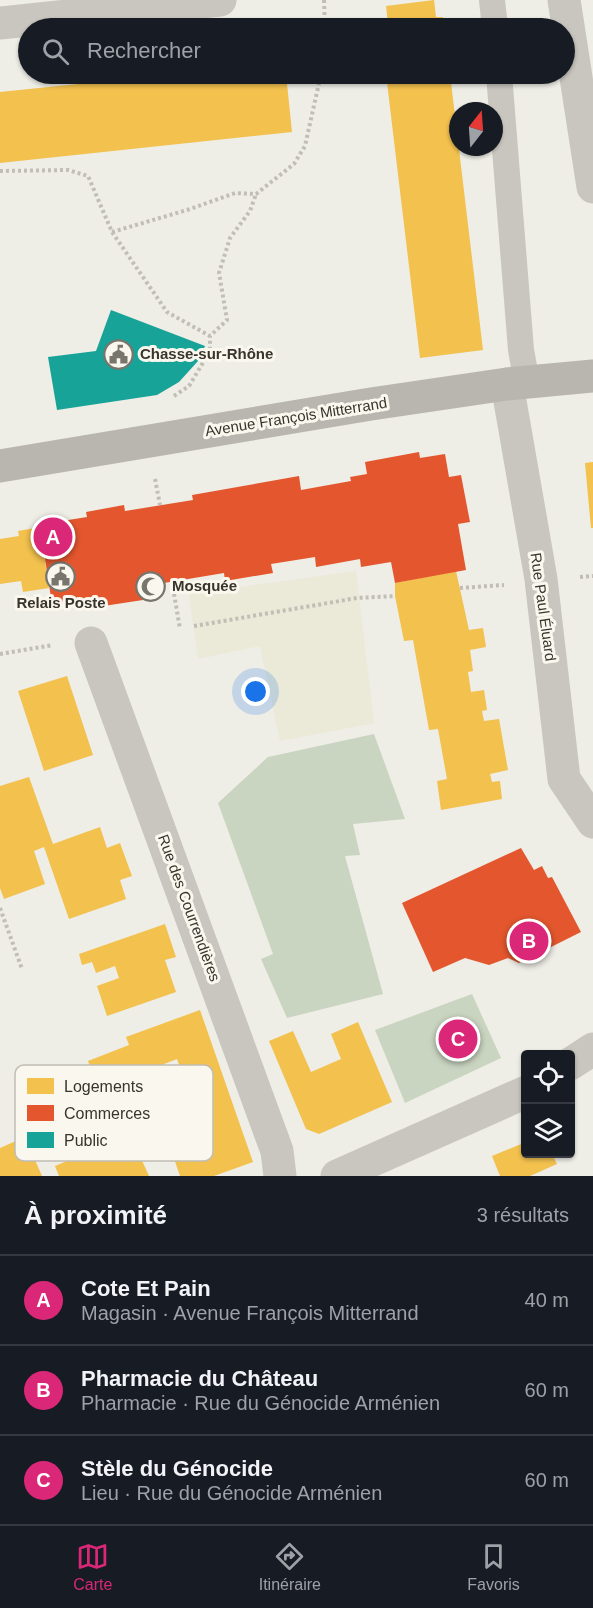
<!DOCTYPE html>
<html lang="fr">
<meta charset="utf-8">
<style>
:root{--surface:#171b24;--page:#242831;--text:#f1f3f6;--muted:#9ea1a6;--line:#363941;--accent:#db2777}
body{margin:0;font-family:Arial,sans-serif;background:var(--page);color:var(--text)}
.controls{position:absolute;right:18px;bottom:18px;display:grid;overflow:hidden;border-radius:6px;box-shadow:0 2px 4px #0004}
.controls button{width:54px;height:54px;display:grid;place-items:center;padding:0;border:0;border-bottom:2px solid var(--line);background:var(--surface);color:var(--text);font:30px sans-serif}
.compass{position:absolute;left:449px;top:102px;width:54px;height:54px;border-radius:50%;background:var(--surface);box-shadow:0 2px 4px #0004;rotate:17deg}
.you{position:absolute;left:256px;top:692px;width:21px;height:21px;margin:-15px;border:4px solid #fff;border-radius:50%;background:#1a73e8;box-shadow:0 0 0 9px #1a73e833}
.badge{display:grid;place-items:center;width:39px;height:39px;border-radius:50%;background:var(--accent);color:#fff;font-size:20px;font-weight:700}
.pin{position:absolute;translate:-50% -50%;border:3px solid #fff;box-shadow:0 2px 6px #0006}
.list{margin:0;padding:0;list-style:none}
h2{display:flex;justify-content:space-between;align-items:center;height:78px;margin:0;padding:0 24px;font-size:26px}
h2 small{font-size:20px;font-weight:400;color:var(--muted)}
.list li{display:grid;grid-template-columns:39px 1fr auto;gap:18px;align-items:center;box-sizing:border-box;height:90px;padding:0 24px;border-top:2px solid var(--line)}
.list b{display:block;font-size:22px;white-space:nowrap}
.list p{margin:0;font-size:20px;white-space:nowrap;color:var(--muted)}
.list em{font-size:20px;font-style:normal;color:var(--muted)}
.icon{flex:none;width:33px;height:33px;fill:none;stroke:currentColor;stroke-width:2;stroke-linecap:round;stroke-linejoin:round}
.map{position:relative;flex:none;width:593px;height:1176px;overflow:hidden}
.search{position:absolute;background:var(--surface);box-shadow:0 2px 4px #0004;left:18px;right:18px;top:18px;height:66px;display:flex;align-items:center;gap:15px;box-sizing:border-box;padding:0 21px;border-radius:33px;color:var(--muted);font-size:22px}
.sheet{height:348px;background:var(--surface)}
nav{display:flex;justify-content:space-around;align-items:center;box-sizing:border-box;height:84px;border-top:2px solid var(--line);background:var(--surface);font-size:16px;color:var(--muted)}
nav a{display:grid;justify-items:center;gap:3px}
nav .on{color:var(--accent)}
.map>svg:first-child{display:block}
.green{fill:#cad5c1}
.plaza{fill:#ebe9d7}
.homes{fill:#f2c14e}
.shops{fill:#e4572e}
.public{fill:#17a398}
.lines{fill:none;stroke-linecap:round;stroke-linejoin:round}
.path{stroke:#c1beb6;stroke-width:4;stroke-dasharray:3 3;stroke-linecap:butt}
.lane{stroke:#c8c6be;stroke-width:26}
.street{stroke:#c8c6be;stroke-width:33}
.secondary{stroke:#b8b6ae;stroke-width:33}
.labels{text-anchor:middle;stroke-width:6;stroke-linejoin:round;paint-order:stroke}
.poi-label{font-size:15px;font-weight:bold;fill:#39342c;stroke:#faf8ee;text-anchor:start}
.street-label{font-size:15px;fill:#39342c;stroke:#faf8ee}
.key{fill:#faf8ee;stroke:#c0bdb4;stroke-width:1.5}
.key-label{font-size:16px;fill:#39342c}
</style>
<div class="map">
<svg width="593" height="1176" viewBox="0 0 593 1176">
<rect width="100%" height="100%" fill="#eeede6"/>
<path class="green" d="M 374,734 L 405,819 L 353,824 L 360,855 L 345,856 L 383,994 L 287,1018 L 261,959 L 273,954 L 218,803 L 268,757 Z
M 472,994 L 501,1058 L 405,1103 L 375,1030 Z"/>
<path class="plaza" d="M 356,571 L 374,723 L 280,741 L 260,646 L 198,659 L 189,594 Z"/>
<path class="homes" d="M 434,0 L 436,17 L 443,17 L 445,28 L 380,28 L 380,24 L 388,23 L 386,6 Z
M 175,74 L 286,74 L 292,132 L 0,163 L 0,92 Z
M 386,74 L 450,74 L 483,350 L 420,358 Z
M 593,462 L 593,528 L 591,528 L 585,463 Z
M 40,527 L 49,588 L 23,592 L 21,581 L 0,584 L 0,539 L 19,536 L 18,531 Z
M 456,571 L 469,630 L 483,628 L 486,647 L 470,650 L 473,671 L 468,672 L 471,692 L 484,690 L 487,710 L 482,711 L 484,721 L 499,719 L 508,770 L 490,774 L 492,782 L 500,781 L 502,799 L 441,810 L 437,781 L 447,779 L 438,729 L 429,730 L 413,640 L 404,641 L 395,596 L 395,583 Z
M 67,676 L 93,755 L 44,771 L 18,691 Z
M 29,777 L 53,844 L 100,827 L 107,848 L 120,843 L 132,876 L 120,880 L 126,899 L 69,919 L 44,847 L 34,851 L 45,884 L 4,899 L 0,888 L 0,786 Z
M 165,924 L 176,957 L 165,960 L 176,992 L 107,1016 L 97,986 L 119,978 L 115,966 L 96,973 L 92,962 L 82,965 L 79,954 Z
M 200,1010 L 253,1162 L 214,1176 L 180,1176 L 168,1141 L 202,1129 L 177,1059 L 47,1110 L 41,1094 L 74,1082 L 71,1076 L 91,1069 L 88,1061 L 129,1045 L 126,1037 Z
M 358,1022 L 392,1102 L 319,1134 L 306,1129 L 269,1041 L 293,1031 L 311,1072 L 341,1059 L 331,1034 Z
M 130,1134 L 149,1176 L 59,1176 L 55,1166 Z
M 25,1137 L 42,1176 L 0,1176 L 0,1148 Z
M 526,1142 L 526,1154 L 552,1154 L 557,1164 L 530,1176 L 500,1176 L 492,1156 Z"/>
<path class="shops" d="M 419,452 L 420,458 L 445,454 L 449,477 L 461,475 L 470,522 L 458,524 L 466,570 L 395,583 L 391,562 L 361,567 L 360,559 L 316,567 L 315,557 L 271,564 L 273,573 L 225,581 L 224,573 L 140,587 L 143,600 L 97,607 L 95,597 L 52,604 L 40,527 L 63,524 L 62,521 L 87,517 L 86,512 L 124,505 L 125,511 L 193,500 L 192,495 L 299,476 L 301,490 L 351,481 L 350,477 L 367,474 L 365,462 Z
M 521,848 L 534,870 L 542,866 L 548,878 L 552,877 L 581,932 L 519,963 L 508,958 L 489,965 L 465,958 L 433,972 L 402,903 Z"/>
<path class="public" d="M 111,310 L 205,346 L 198,361 L 179,382 L 157,395 L 57,410 L 48,357 L 96,351 Z"/>
<g class="lines">
<path class="path" d="M 324,0 L 325,28
M 0,171 L 68,170 L 88,176 L 112,232 L 167,312 L 210,336
M 112,232 L 187,210 L 235,193 L 256,194 L 294,164 L 305,146 L 321,74
M 174,396 L 189,386 L 210,351 L 210,336 L 227,320 L 219,273 L 230,238 L 250,211 L 256,194
M 155,479 L 160,505
M 580,577 L 593,576
M 172,582 L 180,629
M 460,588 L 504,585
M 194,626 L 357,598 L 395,596
M 0,654 L 53,645
M 0,908 L 22,969"/>
<path class="lane" d="M 492,0 L 495,28
M 499,74 L 521,350 L 527,383"/>
<path class="street" d="M 564,0 L 593,187
M 0,23 L 220,0
M 507,384 L 541,579 L 564,779 L 593,822
M 91,643 L 277,1151 L 280,1176
M 570,1064 L 593,1049
M 337,1176 L 526,1092"/>
<path class="secondary" d="M 0,466 L 371,404 L 507,384 L 593,376"/>
</g>
<defs>
<symbol id="civic-ring" viewBox="-11 -11 22 22"><circle r="9.5" fill="#faf8ee" stroke="#78756d" stroke-width="1.5"/><path d="M-.6-6.5H3V-4.5H.6V-3L4-1V1h2V6H-6V1h2V-1L-.6-3ZM-1.2 2.5V6h2.4V2.5Z" fill="#78756d"/></symbol>
<symbol id="mosque-ring" viewBox="-11 -11 22 22"><circle r="9.5" fill="#faf8ee" stroke="#78756d" stroke-width="1.5"/><path d="M3.5-4.9A6 6 0 1 0 3.5 4.9A5 5 0 1 1 3.5-4.9Z" fill="#78756d"/></symbol>
</defs>
<g fill-rule="evenodd">
<use href="#civic-ring" x="102" y="338" width="33" height="33"/>
<use href="#civic-ring" x="44" y="560" width="33" height="33"/>
<use href="#mosque-ring" x="134" y="570" width="33" height="33"/>
</g>
<g class="labels">
<g class="poi-label">
<text x="140" y="359">Chasse-sur-Rhône</text>
<text x="172" y="591">Mosquée</text>
<text x="61" y="608" text-anchor="middle">Relais Poste</text>
</g>
<g class="street-label">
<text transform="translate(296 417) rotate(-9)" y="5">Avenue François Mitterrand</text>
<text transform="translate(543 607) rotate(82)" y="5">Rue Paul Éluard</text>
<text transform="translate(189 908) rotate(70)" y="5">Rue des Courrendières</text>
</g>
</g>
<rect x="15" y="1065" width="198" height="96" rx="9" class="key"/>
<rect x="27" y="1078" width="27" height="16" fill="#f2c14e"/>
<rect x="27" y="1105" width="27" height="16" fill="#e4572e"/>
<rect x="27" y="1132" width="27" height="16" fill="#17a398"/>
<g class="key-label">
<text x="64" y="1092">Logements</text>
<text x="64" y="1119">Commerces</text>
<text x="64" y="1146">Public</text>
</g>
</svg>
<div class="controls">
<button><svg class="icon" aria-label="locate" viewBox="0 0 24 24"><circle cx="12" cy="12" r="6"/><path d="M12 2v4M12 18v4M2 12h4M18 12h4"/></svg></button>
<button><svg class="icon" aria-label="layers" viewBox="0 0 24 24"><path d="M12 4l9 5-9 5-9-5zM3 14l9 5 9-5"/></svg></button>
</div>
<svg class="compass" viewBox="-18 -18 36 36"><path d="M0-13l5 13h-10z" fill="#e53935"/><path d="M0 13l5-13h-10z" fill="#9ea1a6"/></svg>
<div class="you"></div>
<div class="pin badge" style="left:53px;top:537px">A</div>
<div class="pin badge" style="left:529px;top:941px">B</div>
<div class="pin badge" style="left:458px;top:1039px">C</div>
<div class="search"><svg class="icon" aria-label="search" viewBox="0 0 24 24"><circle cx="10" cy="10" r="6"/><path d="M15 15l6 6"/></svg>Rechercher</div>
</div>
<section class="sheet">
<h2>À proximité<small>3 résultats</small></h2>
<ul class="list">
<li><span class="badge">A</span><div><b>Cote Et Pain</b><p>Magasin · Avenue François Mitterrand</p></div><em>40 m</em></li>
<li><span class="badge">B</span><div><b>Pharmacie du Château</b><p>Pharmacie · Rue du Génocide Arménien</p></div><em>60 m</em></li>
<li><span class="badge">C</span><div><b>Stèle du Génocide</b><p>Lieu · Rue du Génocide Arménien</p></div><em>60 m</em></li>
</ul>
</section>
<nav>
<a class="on"><svg class="icon" aria-label="map" viewBox="0 0 24 24"><path d="M3 6l6-2 6 2 6-2v14l-6 2-6-2-6 2zM9 4v14M15 6v14"/></svg>Carte</a>
<a><svg class="icon" aria-label="directions" viewBox="0 0 24 24"><path d="M12 3l9 9-9 9-9-9zM9 14v-3h6M13 9l2 2-2 2"/></svg>Itinéraire</a>
<a><svg class="icon" aria-label="saved" viewBox="0 0 24 24"><path d="M7 4h10v16l-5-4-5 4z"/></svg>Favoris</a>
</nav>
